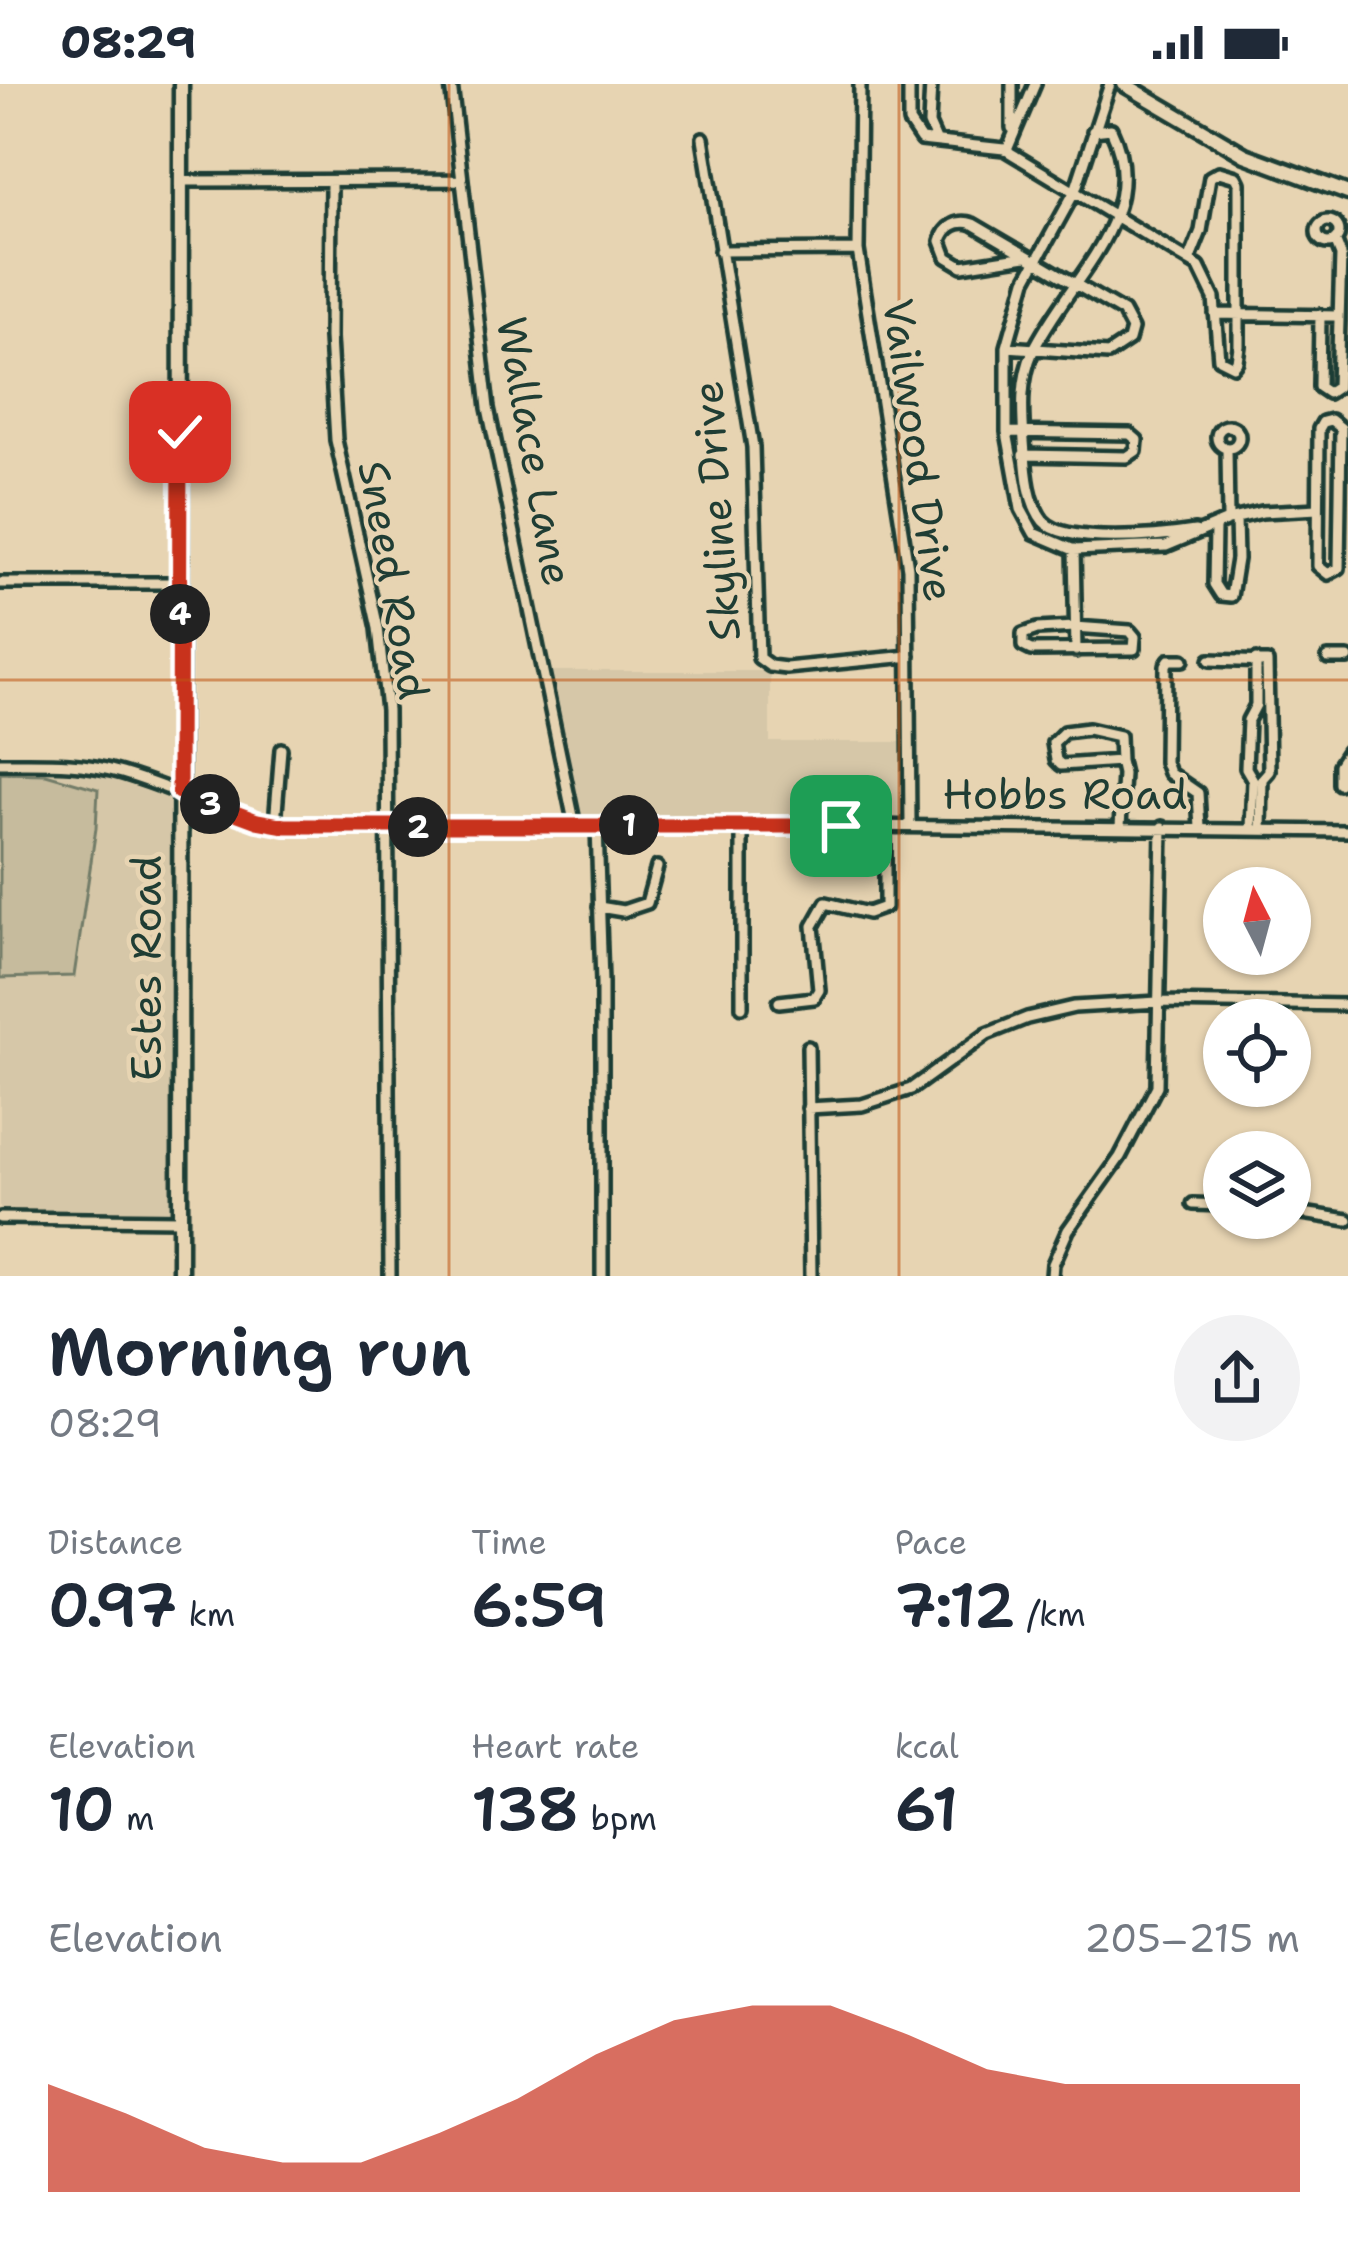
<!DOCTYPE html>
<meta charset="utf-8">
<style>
:root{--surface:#fff;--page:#f2f2f3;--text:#1f2937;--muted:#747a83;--accent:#c8321e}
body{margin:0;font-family:"Shantell Sans",sans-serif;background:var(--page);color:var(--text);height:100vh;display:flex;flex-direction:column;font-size:45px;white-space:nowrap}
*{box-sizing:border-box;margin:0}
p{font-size:39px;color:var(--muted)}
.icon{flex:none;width:66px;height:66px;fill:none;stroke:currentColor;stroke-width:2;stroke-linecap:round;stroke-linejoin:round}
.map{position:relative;height:1192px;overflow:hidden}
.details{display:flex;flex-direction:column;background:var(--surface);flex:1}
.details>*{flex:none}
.needle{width:78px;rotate:354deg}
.buttons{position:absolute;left:1203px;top:783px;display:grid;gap:24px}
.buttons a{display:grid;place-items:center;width:108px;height:108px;border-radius:50%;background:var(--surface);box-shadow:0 3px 9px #0004;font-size:60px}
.pin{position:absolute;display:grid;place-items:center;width:102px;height:102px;color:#fff;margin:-51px;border-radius:24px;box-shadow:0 6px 18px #0006}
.km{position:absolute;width:60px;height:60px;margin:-30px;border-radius:50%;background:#222;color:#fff;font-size:33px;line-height:60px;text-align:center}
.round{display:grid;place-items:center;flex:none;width:126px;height:126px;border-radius:63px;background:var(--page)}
.headline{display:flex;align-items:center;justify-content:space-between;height:204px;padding:0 48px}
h1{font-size:66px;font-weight:600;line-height:90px}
.stats{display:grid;grid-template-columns:repeat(3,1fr);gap:18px;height:204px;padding:12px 48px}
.stats div{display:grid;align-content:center}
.stats b{font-size:60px;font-weight:600}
.stats small{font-size:33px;font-weight:400}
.stats p{font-size:33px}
.chart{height:336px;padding:24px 48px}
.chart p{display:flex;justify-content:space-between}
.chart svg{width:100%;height:216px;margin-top:12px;fill:var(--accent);opacity:.7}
.status{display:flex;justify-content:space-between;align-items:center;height:84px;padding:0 60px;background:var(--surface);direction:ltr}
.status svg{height:33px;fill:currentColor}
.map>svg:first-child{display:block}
.built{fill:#d6c7a8}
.green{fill:#c6bb9d;stroke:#727c68;stroke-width:3}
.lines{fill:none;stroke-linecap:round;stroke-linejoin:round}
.minor-casing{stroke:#1f3d34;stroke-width:18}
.major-casing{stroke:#1f3d34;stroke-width:21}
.minor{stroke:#e7d4b2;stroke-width:9}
.major{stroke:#e7d4b2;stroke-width:12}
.route-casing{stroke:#fff;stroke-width:24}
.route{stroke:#c8321e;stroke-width:15}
.grid{fill:none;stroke:#c05314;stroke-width:3;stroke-opacity:0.55}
.labels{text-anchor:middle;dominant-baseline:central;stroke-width:9;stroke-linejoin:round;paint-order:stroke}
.street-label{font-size:42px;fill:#1f3d34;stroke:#e7d4b2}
</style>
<div class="status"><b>08:29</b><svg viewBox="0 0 49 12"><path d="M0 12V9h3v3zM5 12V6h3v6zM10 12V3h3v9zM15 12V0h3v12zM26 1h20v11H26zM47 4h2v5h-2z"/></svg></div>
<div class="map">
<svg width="1348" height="1192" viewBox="0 0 1348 1192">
<rect width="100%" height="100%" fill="#e7d4b2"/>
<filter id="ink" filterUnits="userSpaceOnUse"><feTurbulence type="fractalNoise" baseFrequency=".00833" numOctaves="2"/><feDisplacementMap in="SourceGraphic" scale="24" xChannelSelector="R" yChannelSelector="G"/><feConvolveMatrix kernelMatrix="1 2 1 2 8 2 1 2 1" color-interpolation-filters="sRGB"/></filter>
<g filter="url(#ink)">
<path class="built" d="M549 587H770V658H903V731L894 735 580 736Z
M58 686 106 693 171 715 173 1123 169 1129 121 1132 0 1128V687Z"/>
<path class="green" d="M0 689 46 690 98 705 96 744 74 892 0 894Z"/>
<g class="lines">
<g class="minor-casing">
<path id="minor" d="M451 0 488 324 575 742
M860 0 858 166 908 484 910 742
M909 0V38L921 56 1004 65 1199 183 1214 214 1219 275 1233 282 1237 277 1239 262V99L1236 93 1219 88 1210 93 1201 147 1189 177
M931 0 929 40 936 56
M1110 0 1075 107 1026 196 1007 263V348L1021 425 1034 449 1074 466 1166 462 1228 436 1262 428 1318 425
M1012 44V0
M1093 47 1111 45C1153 132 1068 194 1033 267 1020 296 1022 327 1024 357 1026 383 1027 417 1043 437 1065 462 1163 452 1195 447
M703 54 753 363 759 574 770 582 786 584 909 572
M1007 66 1035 0
M181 97 460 96
M331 99 330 254 336 356 378 544 387 626 390 1192
M1317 148a11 11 0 1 1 22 0a11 11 0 1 1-22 0Z
M720 167 858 166
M1215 230 1339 232
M1320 231 1319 303 1328 309 1337 303 1341 171 1335 156
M1007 263 1108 270 1129 256 1132 245 1123 228 973 140C958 135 945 142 941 157L947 173 962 182 1026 172
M1331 336 1341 344 1339 484 1328 490 1318 482 1319 345 1323 338Z
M1217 353a11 11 0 1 1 22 0a11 11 0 1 1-22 0Z
M1007 348 1130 350 1137 356 1136 367 1127 373 1023 371
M1227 364 1228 436
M1215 444 1214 500 1221 511 1231 512 1237 475 1236 434
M1074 465 1076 567
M0 499H180
M1075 543 1130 547 1135 553 1134 565 1031 566 1023 562V550L1037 545Z
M1328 574H1348
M1183 576H1169L1166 581 1165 678 1169 689 1198 709 1200 744
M1210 576 1267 578 1269 687 1262 695 1261 745
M1120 677 1119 652 1088 645 1064 648 1053 659 1056 676 1061 681 1120 677 1123 690 1120 743
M0 679C42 679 82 677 122 689 177 705 228 733 285 742L742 741 1348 747
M1253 696 1246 684 1248 636 1256 621V576
M1339 700V681L1348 667
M275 740 281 665
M597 742 602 899V1192
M1251 745 1253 696
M599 823 623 827 647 819 657 783
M779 918 814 914 819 906 813 842 826 819 868 829 885 823V742
M742 923V741
M808 963 811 1192
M808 1024 862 1021 911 1005 987 950 1027 934 1074 923 1158 918 1348 921
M1193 1120 1224 1121
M1290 1127 1348 1136
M0 1134 180 1136
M1052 1192 1053 1180 1068 1146 1120 1073 1157 1002 1162 743"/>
</g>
<g class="major-casing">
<path id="major" d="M1124 0 1245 71 1348 109
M180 1192 181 0"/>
</g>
<use href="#minor" class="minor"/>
<use href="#major" class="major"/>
</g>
</g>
<g class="lines" filter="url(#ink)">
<g class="route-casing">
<path id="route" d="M180 348 179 708 257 737 285 742H841"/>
</g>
<use href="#route" class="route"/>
</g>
<path class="grid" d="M449 0V1192M899 0V1192M0 596H1348"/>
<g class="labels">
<g class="street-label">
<text transform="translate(919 366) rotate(82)">Vailwood Drive</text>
<text transform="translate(535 367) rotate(80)">Wallace Lane</text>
<text transform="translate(716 427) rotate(-94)">Skyline Drive</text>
<text transform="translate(394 496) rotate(80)">Sneed Road</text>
<text x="1065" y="710">Hobbs Road</text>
<text transform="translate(146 884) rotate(-90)">Estes Road</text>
</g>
</g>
</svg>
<div class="buttons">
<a><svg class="needle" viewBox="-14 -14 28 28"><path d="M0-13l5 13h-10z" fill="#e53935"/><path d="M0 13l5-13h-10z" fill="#747a83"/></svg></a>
<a><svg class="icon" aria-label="locate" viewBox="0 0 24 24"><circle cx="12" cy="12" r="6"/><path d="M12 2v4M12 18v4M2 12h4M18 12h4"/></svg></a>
<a><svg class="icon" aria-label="layers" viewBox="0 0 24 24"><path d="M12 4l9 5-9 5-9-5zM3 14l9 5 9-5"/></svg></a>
</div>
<div class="pin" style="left:841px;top:742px;background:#1e9e55"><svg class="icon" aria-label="arrive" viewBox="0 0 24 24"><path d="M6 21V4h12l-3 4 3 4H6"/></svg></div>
<div class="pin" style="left:180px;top:348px;background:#d93025"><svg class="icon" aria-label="check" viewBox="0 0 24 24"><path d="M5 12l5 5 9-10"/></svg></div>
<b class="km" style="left:629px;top:741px">1</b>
<b class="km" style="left:418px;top:743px">2</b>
<b class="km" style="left:210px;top:720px">3</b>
<b class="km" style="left:180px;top:530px">4</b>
</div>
<section class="details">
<div class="headline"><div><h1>Morning run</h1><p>08:29</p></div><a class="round"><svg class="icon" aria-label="share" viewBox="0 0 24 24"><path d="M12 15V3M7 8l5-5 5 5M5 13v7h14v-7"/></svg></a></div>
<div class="stats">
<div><p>Distance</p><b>0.97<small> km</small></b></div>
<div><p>Time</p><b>6:59</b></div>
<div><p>Pace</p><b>7:12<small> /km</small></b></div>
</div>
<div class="stats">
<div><p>Elevation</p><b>10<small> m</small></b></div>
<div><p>Heart rate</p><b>138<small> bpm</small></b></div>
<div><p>kcal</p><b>61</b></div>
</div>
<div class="chart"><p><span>Elevation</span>205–215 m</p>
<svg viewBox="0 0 160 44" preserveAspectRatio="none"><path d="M0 44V22L10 28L20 35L30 38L40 38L50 32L60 25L70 16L80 9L90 6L100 6L110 12L120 19L130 22L140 22L150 22L160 22V44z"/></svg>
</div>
</section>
